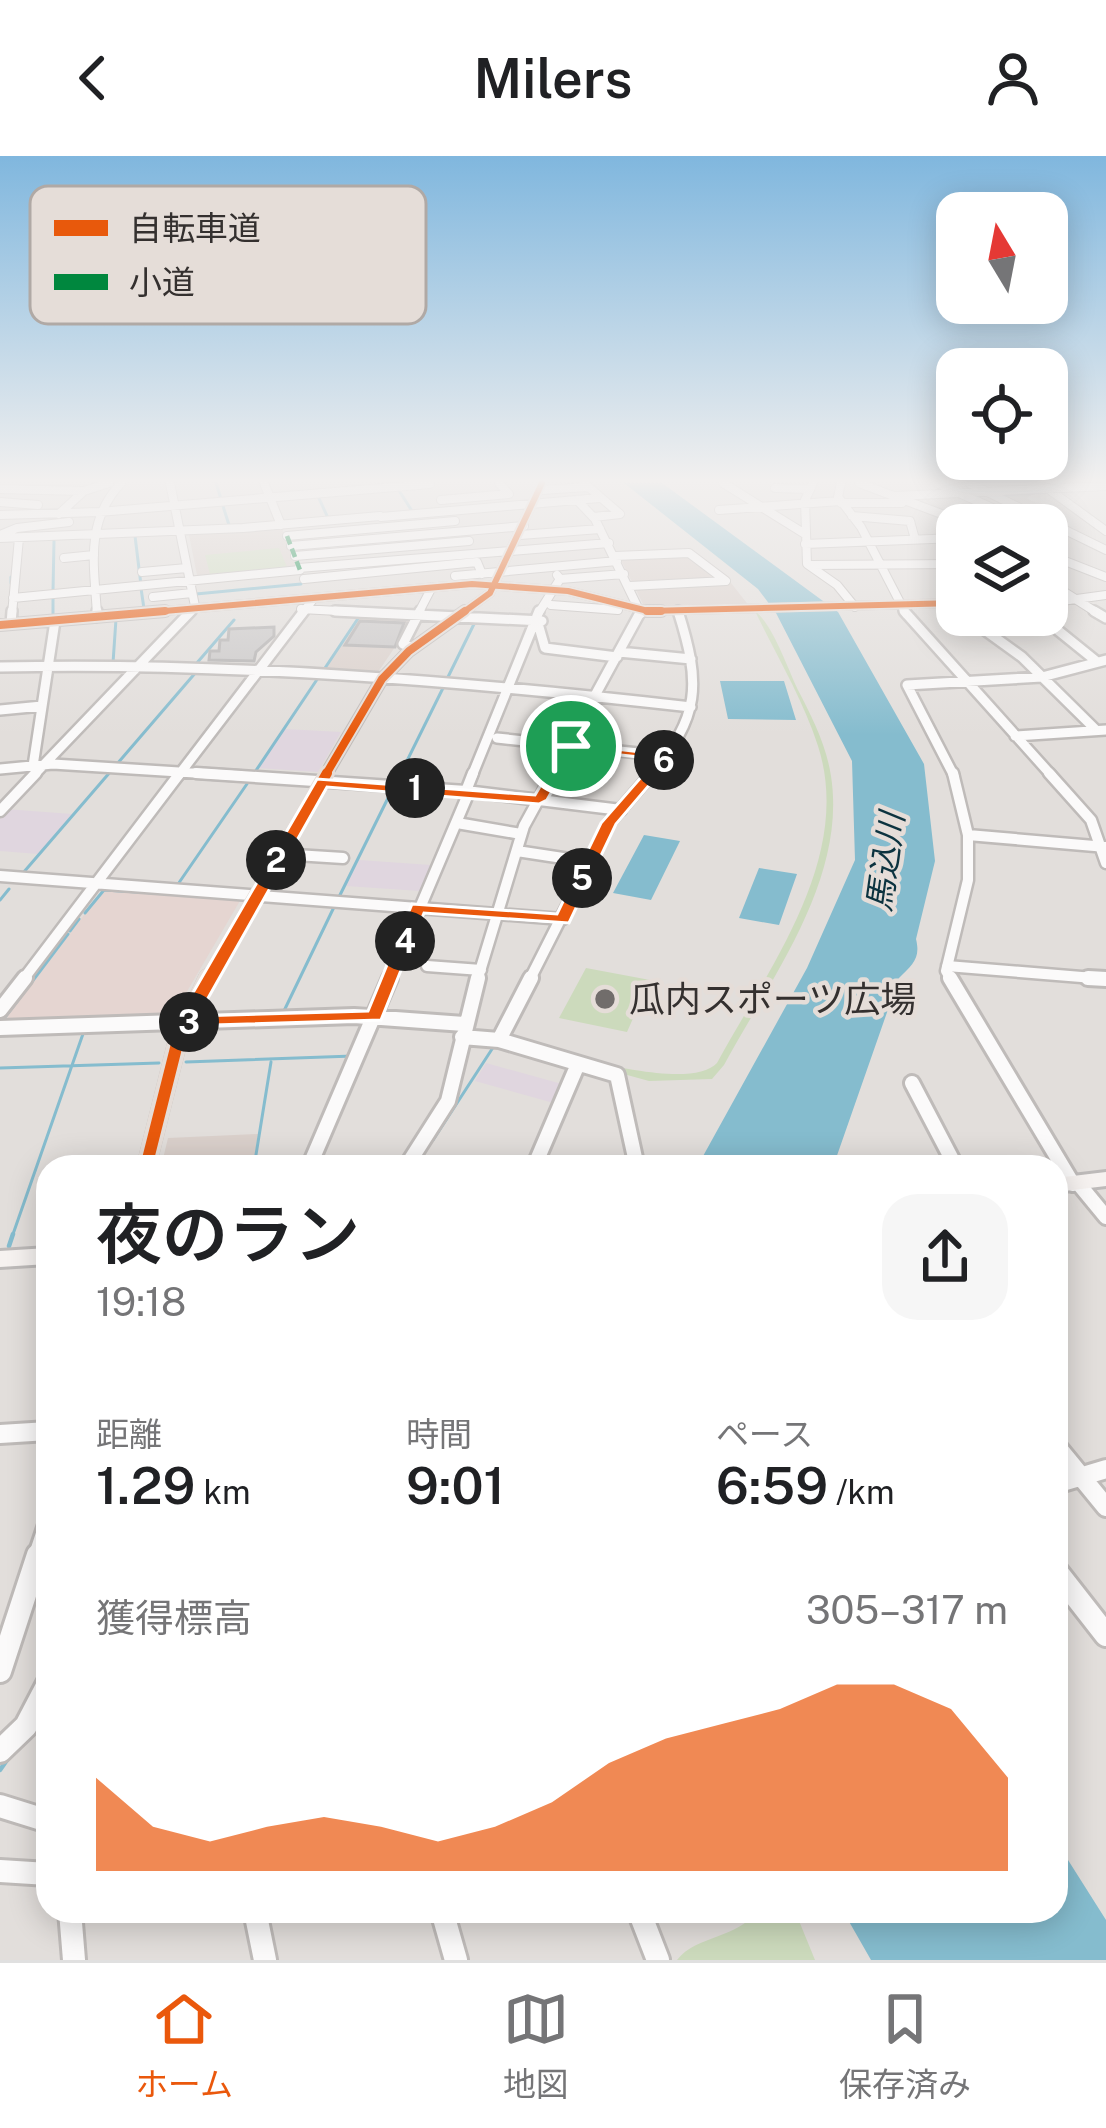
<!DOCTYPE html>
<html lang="ja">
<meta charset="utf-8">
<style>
:root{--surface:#fff;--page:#f6f6f6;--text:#202124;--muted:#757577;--line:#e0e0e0;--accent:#ea580c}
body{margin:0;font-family:"Public Sans","Noto Sans JP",sans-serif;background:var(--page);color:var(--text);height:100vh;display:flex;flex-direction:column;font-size:45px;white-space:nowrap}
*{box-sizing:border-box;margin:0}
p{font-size:39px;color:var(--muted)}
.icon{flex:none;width:66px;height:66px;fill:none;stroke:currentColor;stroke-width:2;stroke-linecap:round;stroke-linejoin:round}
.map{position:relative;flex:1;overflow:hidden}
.panel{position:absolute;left:36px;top:999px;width:1032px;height:768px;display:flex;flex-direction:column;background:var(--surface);border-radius:36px;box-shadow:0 6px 30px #0003}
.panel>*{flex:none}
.needle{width:78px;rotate:350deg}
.buttons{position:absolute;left:936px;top:36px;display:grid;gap:24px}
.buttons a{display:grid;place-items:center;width:132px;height:132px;border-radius:24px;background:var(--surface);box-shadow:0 6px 30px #0003;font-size:60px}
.pin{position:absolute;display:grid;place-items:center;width:102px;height:102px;color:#fff;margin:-51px;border:6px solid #fff;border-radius:50%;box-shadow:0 3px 12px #0007}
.km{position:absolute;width:60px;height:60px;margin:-30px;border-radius:50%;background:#222;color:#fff;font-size:33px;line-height:60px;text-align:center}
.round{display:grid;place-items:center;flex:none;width:126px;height:126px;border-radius:36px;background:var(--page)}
.overview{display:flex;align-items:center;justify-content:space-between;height:204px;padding:0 60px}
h1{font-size:66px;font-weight:600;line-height:90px}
.figures{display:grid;grid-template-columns:repeat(3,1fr);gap:18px;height:204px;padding:12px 60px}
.figures div{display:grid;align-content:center}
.figures b{font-size:51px;font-weight:600}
.figures small{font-size:33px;font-weight:400}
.figures p{font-size:33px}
.chart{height:336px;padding:24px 60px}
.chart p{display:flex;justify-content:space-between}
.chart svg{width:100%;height:216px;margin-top:12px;fill:var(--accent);opacity:.7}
header{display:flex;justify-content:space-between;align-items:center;height:156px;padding:0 60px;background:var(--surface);font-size:54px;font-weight:600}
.tabs{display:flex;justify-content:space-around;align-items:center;height:168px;border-top:3px solid var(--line);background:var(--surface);font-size:33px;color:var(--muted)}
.tabs a{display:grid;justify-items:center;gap:6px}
.tabs .current{color:var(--accent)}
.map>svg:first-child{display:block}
.built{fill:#dad0cb}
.industrial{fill:#e0d6df}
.medical{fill:#e5d5d1}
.green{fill:#ccdabc}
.water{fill:#85bcce}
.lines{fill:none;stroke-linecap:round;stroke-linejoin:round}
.stream-far1{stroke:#85bcce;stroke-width:3}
.stream{stroke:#85bcce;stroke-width:4.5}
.building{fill:#c9c7c7;stroke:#b1afaf;stroke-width:3}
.minor-far5-casing{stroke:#bfbbb9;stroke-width:10}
.minor-far4-casing{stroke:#bfbbb9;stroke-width:14}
.minor-far3-casing{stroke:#bfbbb9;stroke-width:15}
.minor-far2-casing{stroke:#bfbbb9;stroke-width:20}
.minor-far1-casing{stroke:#bfbbb9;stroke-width:24}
.minor-casing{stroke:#bfbbb9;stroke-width:28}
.major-casing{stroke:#bdbab9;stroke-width:6}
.minor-far5{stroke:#fbfafa;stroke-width:8}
.minor-far4{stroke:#fbfafa;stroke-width:9}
.minor-far3{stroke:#fbfafa;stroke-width:10}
.minor-far2{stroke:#fbfafa;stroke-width:14}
.minor-far1{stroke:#fbfafa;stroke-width:18}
.minor{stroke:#fbfafa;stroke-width:22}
.major{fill:#f6f2f0;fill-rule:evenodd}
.quiet{stroke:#00873e;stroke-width:4.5;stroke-dasharray:9 4.5;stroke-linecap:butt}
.cycleway-far3-casing{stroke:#e5ddd8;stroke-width:10}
.cycleway-far2-casing{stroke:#e5ddd8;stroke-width:12}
.cycleway-far1-casing{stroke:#e5ddd8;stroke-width:16}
.cycleway-casing{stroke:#e5ddd8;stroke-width:20}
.cycleway-far3{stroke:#e8590c;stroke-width:6}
.cycleway-far2{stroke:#e8590c;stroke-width:8}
.cycleway-far1{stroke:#e8590c;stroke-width:10}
.cycleway{stroke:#e8590c;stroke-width:12}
.route{fill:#ea580c;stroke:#fff;stroke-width:3;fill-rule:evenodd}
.poi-dot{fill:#716d6b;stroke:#e5ddd8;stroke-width:4.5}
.labels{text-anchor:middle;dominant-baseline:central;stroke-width:9;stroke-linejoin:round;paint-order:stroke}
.far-water-label{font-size:33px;font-style:italic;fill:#0c333f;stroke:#e5ddd8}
.poi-label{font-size:36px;fill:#34302f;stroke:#e5ddd8;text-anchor:start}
.key{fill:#e5ddd8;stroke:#b0a9a5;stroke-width:3}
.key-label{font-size:33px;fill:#34302f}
</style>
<header><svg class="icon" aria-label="back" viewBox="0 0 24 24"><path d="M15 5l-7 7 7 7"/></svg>Milers<svg class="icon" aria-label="person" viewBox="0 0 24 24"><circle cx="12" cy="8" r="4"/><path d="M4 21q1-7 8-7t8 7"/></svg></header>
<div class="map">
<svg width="1106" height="1804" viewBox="0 0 1106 1804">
<rect width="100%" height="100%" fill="#e2dedb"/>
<path class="built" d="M281 370 298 414 198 424 188 374Z
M688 398 722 424 633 428 620 402Z
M731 427 750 451 645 452 635 432Z
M363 456 416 460 374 522 321 519Z
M258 978 253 1011H161L168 982Z"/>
<path class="industrial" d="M285 573 341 576 318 616 258 612Z
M5 653 72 658 38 698 0 695V659Z
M359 704 431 709 420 735 346 730Z
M486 907 562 928 557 948 475 925Z"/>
<path class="medical" d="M103 734 241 743 175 856 167 860 4 865Z"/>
<path class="green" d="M279 392 287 411 210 418 205 399Z
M755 455C773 469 787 511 798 534 812 561 826 588 831 620 847 723 771 822 724 909L712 923 649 925 511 887 516 885C555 895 688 938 717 907 768 813 854 702 818 590 803 543 776 499 755 455Z
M586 812 650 824 627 876 559 862Z
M755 1755H795L815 1804H677C696 1779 741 1782 755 1755Z"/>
<path class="water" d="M624 327H662L838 456 924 608 935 705 916 783C921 803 912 809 899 822L833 1011H697L807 812 855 704 852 605 776 457 758 433Z
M720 525H784L796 564 728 563Z
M644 679 680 685 651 744 613 737Z
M759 712 797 718 779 769 739 762Z
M1056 1685 1106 1764V1804H871L843 1755H1056Z"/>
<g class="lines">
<path class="stream-far1" d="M216 327 221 343
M398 333 412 355
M317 338 328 362
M223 350 229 369
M135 380 141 429
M11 421V427
M141 432 144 453
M53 435 54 385
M196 438 301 428
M53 441V461
M113 507 116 463
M196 508 234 464
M323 515 361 458
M446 525 476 464
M117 608 197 515
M253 619 318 522
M395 629 444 530
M23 717 111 615
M176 731 249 625
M338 743 392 634
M0 744 9 733
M85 757 104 734 171 738
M70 775 79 763
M31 827 68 778
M282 859 335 749
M2 865 24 836
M186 906 353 900
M0 912 159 907
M433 984 494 890
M254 1011 271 906
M12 1081 84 875"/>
<path class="stream" d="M9 1090 13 1078
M0 1614 7 1604"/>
</g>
<path class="building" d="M360 465 404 467 395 491 345 489Z
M274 471V480L256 496 254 505 209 504 210 495H219L220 484H228L229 473Z"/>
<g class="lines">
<g class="minor-far5-casing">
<path id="minor-far5" d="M170 327 195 450 188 458
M264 327 281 369
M584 327 620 358 594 361
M723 327 805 378
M813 327 805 344 807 408 837 429 855 451
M841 327 838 341 861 371 906 458
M859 327 971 369
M937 327 1030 369
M969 327 1106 394
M775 332 810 333
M1047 332 1106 375
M0 333 84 335
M541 334 587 331
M896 340 1106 330
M441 344 509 338 499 327
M577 344 595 363 641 458
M0 346 38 349
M841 347H902
M719 354 840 345
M59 358 84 335 109 327
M0 359 99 356 430 328
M852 360 910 365 915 383
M381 361 599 342
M0 379 17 372 69 366
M520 379 600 373
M287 380 455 365
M0 382 243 372 380 360
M805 388 957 382
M291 390 524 370
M1047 398 1106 421
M295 400 469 385
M615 400 689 397 726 425 630 430
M64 402 94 399
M811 409 957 408
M943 409 957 430
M299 412 609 387
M142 416 187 412
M557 419 560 423 624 418
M455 420 617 405
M304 423 477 406 482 418
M1047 425 1099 458
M153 441 192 437
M13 442 300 414
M1047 447 1106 439
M551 449 618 454
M301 453 395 458
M12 458 19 382
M97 458C94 408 85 366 121 327
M130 458 472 428 568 435 648 455 957 447
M302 458 314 442
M418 458 432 431
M461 458 490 437 542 327
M538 458 560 423"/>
</g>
<g class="minor-far4-casing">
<path id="minor-far4" d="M97 455V461
M335 455 542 465
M647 455H661
M904 455 1052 620
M1094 455 1106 462
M964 459 1022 501 1096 574
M1039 459 1096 505
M11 468 12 455
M0 469 165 455
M539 471 545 492 617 501
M413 492 403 488 420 455
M619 496 691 503
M0 511C231 506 462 525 691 551
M0 554 42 550
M1015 580 1106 574
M497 582 667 600
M33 610 55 465
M0 613 53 608 242 620
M33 620 191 455
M178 620 304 455
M325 620 382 523 409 495 465 455
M472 620 539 455
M551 620 641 455
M649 620C701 561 701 528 678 455
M954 620 907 529 1042 521 1106 504"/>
</g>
<g class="minor-far3-casing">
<path id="minor-far3" d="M196 617 466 635 621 654
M953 617 968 679 1106 691
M1049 617 1091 664 1106 707
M466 635 473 617
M0 655 36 617
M457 667 521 678
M517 695 589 706
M280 698 343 702
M0 720 563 763
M427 810 481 814
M947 810 1106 823
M22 825 180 617
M207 825 327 617
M389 825 469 636
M477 825 524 670 553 617
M529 825 609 667 652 617
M952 825 946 815 968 724V679"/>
</g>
<g class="minor-far2-casing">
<path id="minor-far2" d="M950 822 1073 1028
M1088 822 1106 823
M0 854 25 822
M0 872 354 860 464 868
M462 881 499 884 617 919 637 1011
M499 884 531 822
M912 927 956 1011
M146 1011 177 888 208 822
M309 1011 390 822
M406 1011 448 945 478 822
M534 1011 578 908
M1078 1027 1106 1061"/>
</g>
<g class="minor-far1-casing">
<path id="minor-far1" d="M0 1278 48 1275
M1056 1290 1106 1351
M1056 1328 1106 1313
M37 1402 48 1369"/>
</g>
<g class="minor-casing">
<path id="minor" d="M1056 1415 1106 1479
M0 1515 38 1399
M0 1595 26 1570 48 1528
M0 1650 48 1665
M0 1715 48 1718
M70 1755 74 1804
M255 1755 265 1804
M442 1755 456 1804
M639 1755 658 1804"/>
</g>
<g class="major-casing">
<path id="major" d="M1106 1016V1030L1056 1036V1022Z
M48 1092V1108L0 1111V1095Z"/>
</g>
<use href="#minor-far5" class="minor-far5"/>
<use href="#minor-far4" class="minor-far4"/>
<use href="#minor-far3" class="minor-far3"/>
<use href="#minor-far2" class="minor-far2"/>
<use href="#minor-far1" class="minor-far1"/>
<use href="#minor" class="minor"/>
<use href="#major" class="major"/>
<path class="quiet" d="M287 380 300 414"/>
<g class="cycleway-far3-casing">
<path id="cycleway-far3" d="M130 458 472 428 568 435 648 455 957 447
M461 458 490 437 542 327"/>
</g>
<g class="cycleway-far2-casing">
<path id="cycleway-far2" d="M647 455H661
M0 469 165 455
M325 620 382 523 409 495 465 455"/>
</g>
<g class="cycleway-far1-casing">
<path id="cycleway-far1" d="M207 825 327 617"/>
</g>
<g class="cycleway-casing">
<path id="cycleway" d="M146 1011 177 888 208 822"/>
</g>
<use href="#cycleway-far3" class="cycleway-far3"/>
<use href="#cycleway-far2" class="cycleway-far2"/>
<use href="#cycleway-far1" class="cycleway-far1"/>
<use href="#cycleway" class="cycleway"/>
</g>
<linearGradient id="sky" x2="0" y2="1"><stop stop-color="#80b7de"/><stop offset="0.56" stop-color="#f2f0ef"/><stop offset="1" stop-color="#f2f0ef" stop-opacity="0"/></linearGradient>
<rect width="1106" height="579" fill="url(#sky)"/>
<path class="route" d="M566 587 674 600 616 668 569 767 424 757 381 864 178 870 176 866 317 623 535 639ZM575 594 657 603 601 667 557 758 412 748 368 855 198 860 327 631 539 648 547 644Z"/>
<circle class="poi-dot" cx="605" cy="843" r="12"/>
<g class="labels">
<g class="far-water-label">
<text transform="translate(885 706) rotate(-82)">馬込川</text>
</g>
<g class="poi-label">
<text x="629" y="843">瓜内スポーツ広場</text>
</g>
</g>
<rect x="30" y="30" width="396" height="138" rx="18" class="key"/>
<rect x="54" y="64" width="54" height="16" fill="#e8590c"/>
<rect x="54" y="118" width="54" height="16" fill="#00873e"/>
<g class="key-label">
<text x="129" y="84">自転車道</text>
<text x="129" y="138">小道</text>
</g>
</svg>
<div class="buttons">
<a><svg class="needle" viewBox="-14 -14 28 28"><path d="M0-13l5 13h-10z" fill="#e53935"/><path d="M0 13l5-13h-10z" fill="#757577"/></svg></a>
<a><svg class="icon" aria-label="locate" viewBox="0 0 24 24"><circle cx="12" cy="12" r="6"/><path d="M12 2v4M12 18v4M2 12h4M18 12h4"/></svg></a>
<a><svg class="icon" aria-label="layers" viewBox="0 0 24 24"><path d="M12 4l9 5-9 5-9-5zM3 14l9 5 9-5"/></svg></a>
</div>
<div class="pin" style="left:571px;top:590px;background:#1e9e55"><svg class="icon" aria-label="arrive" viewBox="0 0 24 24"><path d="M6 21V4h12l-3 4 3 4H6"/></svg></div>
<b class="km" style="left:415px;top:632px">1</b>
<b class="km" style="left:276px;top:704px">2</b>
<b class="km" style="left:189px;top:866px">3</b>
<b class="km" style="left:405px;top:785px">4</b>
<b class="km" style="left:582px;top:722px">5</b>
<b class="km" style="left:664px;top:604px">6</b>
<section class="panel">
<div class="overview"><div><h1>夜のラン</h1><p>19:18</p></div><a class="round"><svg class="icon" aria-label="share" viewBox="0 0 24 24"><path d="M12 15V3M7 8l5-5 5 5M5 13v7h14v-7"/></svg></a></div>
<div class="figures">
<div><p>距離</p><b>1.29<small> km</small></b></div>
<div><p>時間</p><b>9:01</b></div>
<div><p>ペース</p><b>6:59<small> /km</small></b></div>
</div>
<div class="chart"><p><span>獲得標高</span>305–317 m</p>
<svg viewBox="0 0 160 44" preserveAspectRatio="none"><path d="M0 44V25L10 35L20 38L30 35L40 33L50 35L60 38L70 35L80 30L90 22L100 17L110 14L120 11L130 6L140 6L150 11L160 25V44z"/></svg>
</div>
</section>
</div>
<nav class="tabs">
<a class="current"><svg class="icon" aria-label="home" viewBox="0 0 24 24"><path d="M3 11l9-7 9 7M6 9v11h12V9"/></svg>ホーム</a>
<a><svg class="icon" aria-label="map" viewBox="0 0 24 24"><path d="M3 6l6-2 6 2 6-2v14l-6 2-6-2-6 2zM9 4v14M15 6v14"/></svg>地図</a>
<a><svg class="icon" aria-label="saved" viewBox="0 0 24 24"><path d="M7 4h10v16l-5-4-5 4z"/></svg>保存済み</a>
</nav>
